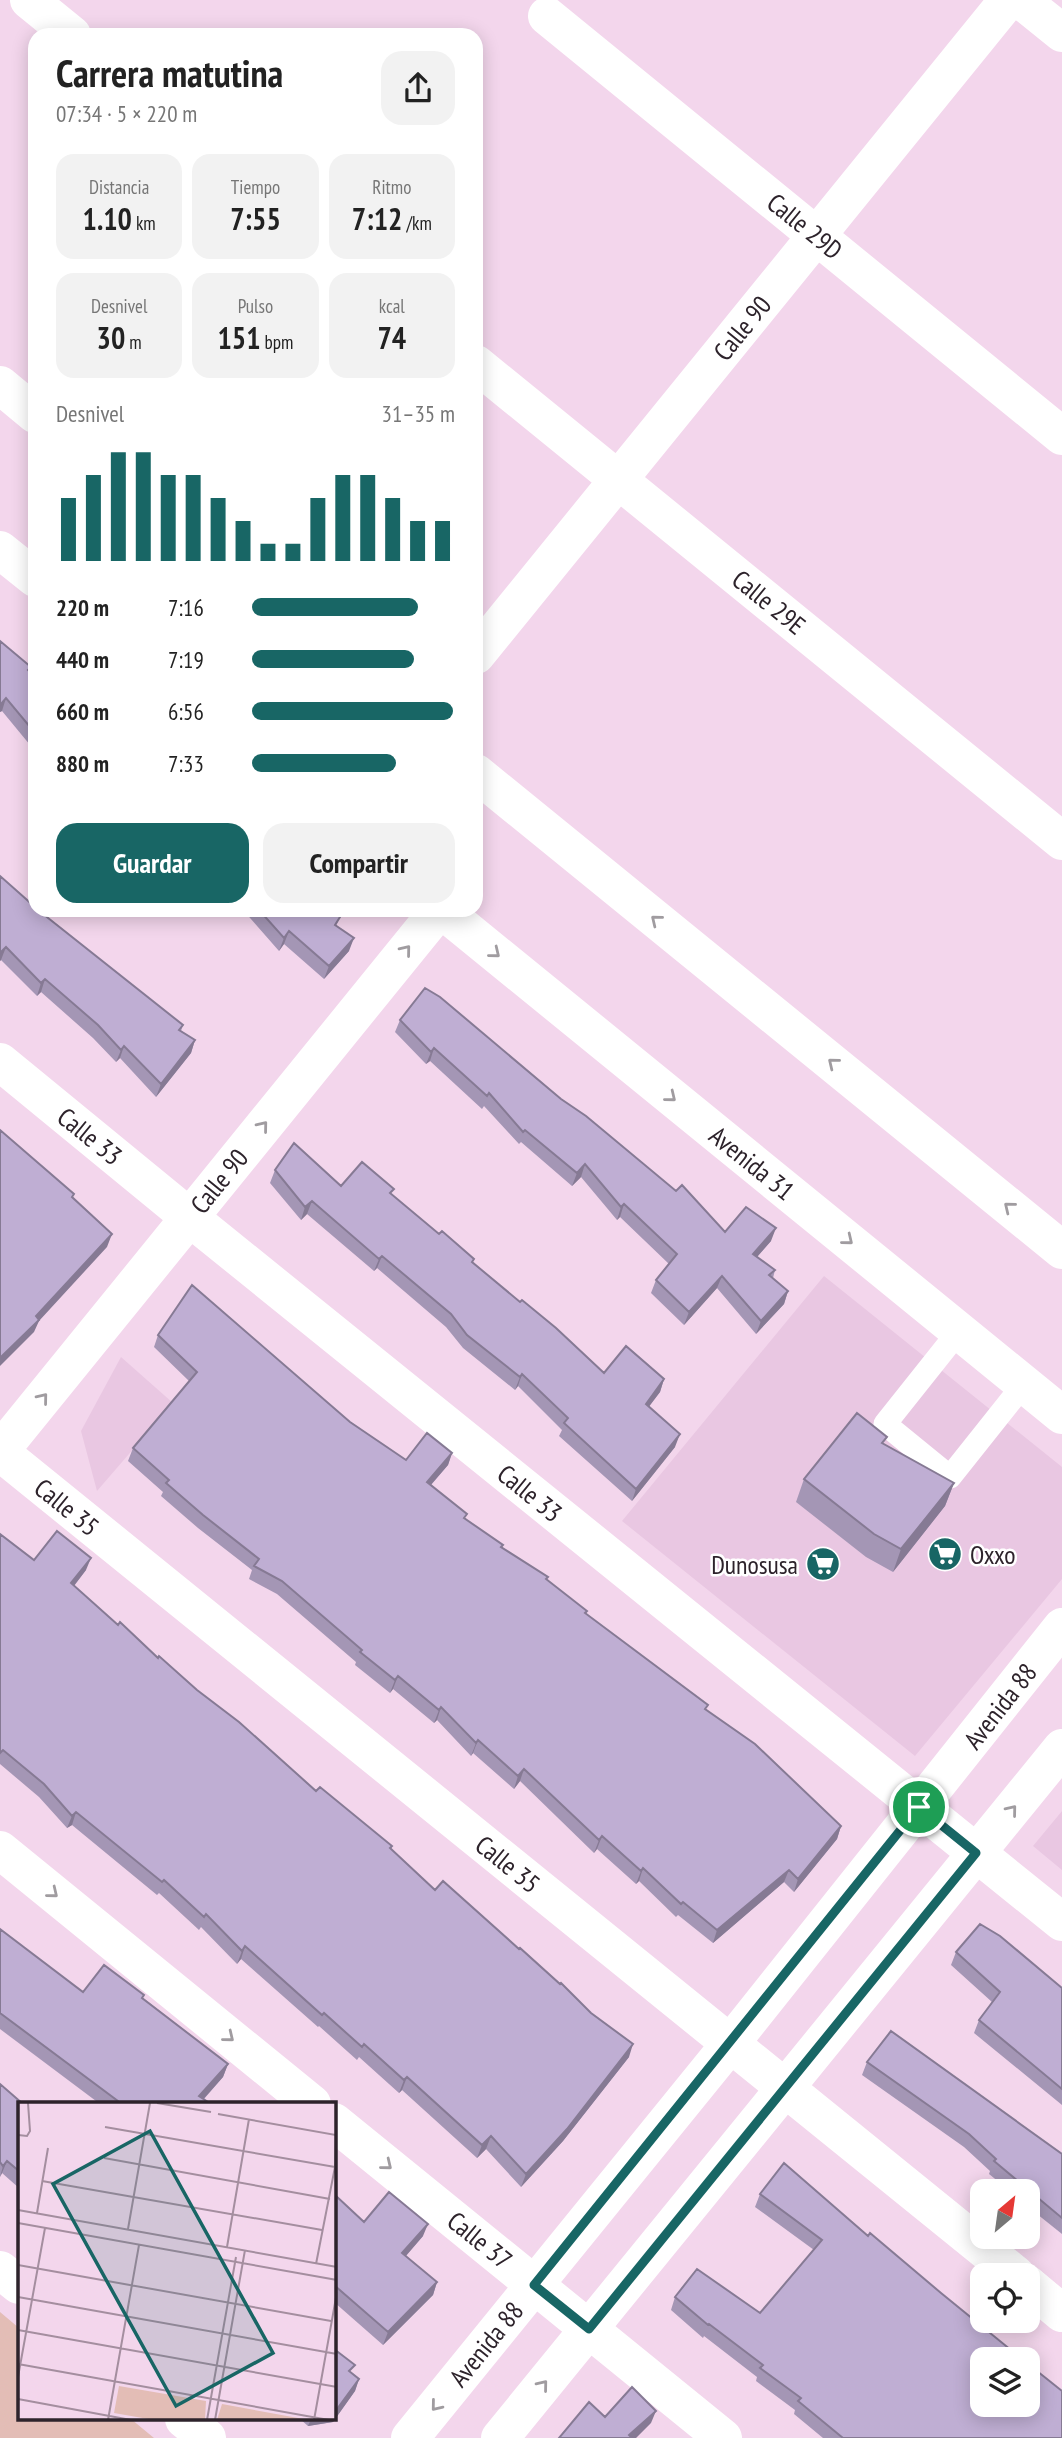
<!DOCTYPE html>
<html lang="es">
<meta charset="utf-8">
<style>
:root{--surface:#fff;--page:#f2f2f2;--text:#222;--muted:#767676;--accent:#186665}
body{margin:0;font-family:"PT Sans Narrow",sans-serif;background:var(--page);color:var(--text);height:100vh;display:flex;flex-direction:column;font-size:26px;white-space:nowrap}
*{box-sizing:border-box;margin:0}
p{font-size:23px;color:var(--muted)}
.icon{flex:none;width:38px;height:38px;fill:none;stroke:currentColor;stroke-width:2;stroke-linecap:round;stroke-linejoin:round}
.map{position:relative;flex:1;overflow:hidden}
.drawer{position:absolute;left:28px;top:28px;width:455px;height:889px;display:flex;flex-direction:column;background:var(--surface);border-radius:21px;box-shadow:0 4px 18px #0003}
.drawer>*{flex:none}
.needle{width:46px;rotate:29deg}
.fabs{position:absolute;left:970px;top:2179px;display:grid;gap:14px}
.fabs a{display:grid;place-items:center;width:70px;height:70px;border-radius:14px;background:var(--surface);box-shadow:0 4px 18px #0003;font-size:35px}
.pin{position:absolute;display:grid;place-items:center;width:60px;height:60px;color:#fff;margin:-30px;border:4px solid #fff;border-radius:50%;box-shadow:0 2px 7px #0007}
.round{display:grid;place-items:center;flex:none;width:74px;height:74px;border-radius:21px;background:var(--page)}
.summary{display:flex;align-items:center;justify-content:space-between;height:119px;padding:0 28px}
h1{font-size:38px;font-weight:800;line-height:52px}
.metrics{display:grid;grid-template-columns:repeat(3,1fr);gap:10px;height:119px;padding:7px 28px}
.metrics div{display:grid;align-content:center;border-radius:18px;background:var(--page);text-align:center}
.metrics b{font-size:30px;font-weight:800}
.metrics small{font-size:19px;font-weight:400}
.metrics p{font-size:19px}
.chart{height:196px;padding:14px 28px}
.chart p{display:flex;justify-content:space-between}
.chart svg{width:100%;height:126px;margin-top:7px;stroke:var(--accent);stroke-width:6}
.cta{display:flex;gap:14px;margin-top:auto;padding:14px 28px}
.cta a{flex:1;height:80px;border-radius:21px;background:var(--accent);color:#fff;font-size:28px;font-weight:800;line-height:80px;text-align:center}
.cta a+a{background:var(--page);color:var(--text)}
ul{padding:0 28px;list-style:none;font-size:23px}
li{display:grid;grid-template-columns:112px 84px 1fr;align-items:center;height:52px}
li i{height:18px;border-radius:9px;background:var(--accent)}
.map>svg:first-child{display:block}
.built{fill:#e9c7e2}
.green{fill:#e3bdb6}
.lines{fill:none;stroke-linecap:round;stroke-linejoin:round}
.service{stroke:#fff;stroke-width:23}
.minor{stroke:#fff;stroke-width:38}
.secondary{stroke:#fff;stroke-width:38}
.wall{fill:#a496b5}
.shaded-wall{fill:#867a94}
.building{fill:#bfaed3;stroke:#867a94;stroke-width:2}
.oneway{stroke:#a09ca0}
.route-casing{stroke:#fff;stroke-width:14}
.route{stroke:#186665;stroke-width:9}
.labels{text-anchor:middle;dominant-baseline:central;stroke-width:5;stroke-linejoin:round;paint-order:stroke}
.street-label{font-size:26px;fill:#2d232b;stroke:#fff}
.poi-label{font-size:26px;fill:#2d232b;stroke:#fff;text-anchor:start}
.inset-road{fill:none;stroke:#a48e9f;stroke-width:2}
.view{fill:#186665;fill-opacity:0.15;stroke:#186665;stroke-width:3.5}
.inset-edge{fill:none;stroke:#2d232b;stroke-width:3.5}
</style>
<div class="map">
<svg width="1062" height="2438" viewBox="0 0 1062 2438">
<rect width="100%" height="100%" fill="#f3d6ec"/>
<path class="built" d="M824 1276 1062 1467V1579L915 1756 622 1521Z
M121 1357 173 1403 97 1491 81 1431Z
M1062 1811V1870L1033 1846Z"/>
<path class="green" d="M0 2312 19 2328V2419H131L154 2438H0Z"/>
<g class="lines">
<path class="service" d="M959 1331 885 1424 950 1477 1024 1384"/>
<path class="minor" d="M29 0 72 35
M1021 0 1062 33
M547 16 1062 436
M476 364 1062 841
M476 655 1008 0
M0 1062 189 1217 1062 1922
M0 1451 439 910
M0 1452 1016 2275
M0 1850 312 2104
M334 2122 723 2438
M0 2270 19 2285
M1027 2284 1062 2313
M184 2419 207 2438"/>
<path class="secondary" d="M0 385 35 414
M0 550 35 578
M476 773 1062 1250
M442 910 1062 1415
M410 2438 730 2044 1062 1627
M500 2438 1062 1748"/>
</g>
<path class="wall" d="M0 641 31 667 29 671 35 677V751L2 711 0 712Z
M0 876 35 907 183 1025 181 1031 195 1040 191 1053 156 1097 120 1058 116 1062 93 1038 41 992 37 996 1 960 0 961Z
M243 910H330L340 917 336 926 349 951 324 979 284 944 279 951Z
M400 1020 561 1099 725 1232 771 1241 757 1257 775 1270 773 1278 788 1291 784 1304 756 1334 717 1288 684 1325 651 1293 656 1280 669 1264 620 1217 617 1220 581 1177 572 1186 521 1142 519 1144 484 1106 482 1109 430 1061 426 1064 395 1032Z
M275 1170 341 1186 392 1195 604 1373 664 1379 660 1392 649 1406 675 1447 632 1501 559 1436 562 1430 518 1386 515 1390 463 1348 446 1327 377 1268 374 1271 307 1214 301 1220 270 1183Z
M158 1335 350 1422 406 1460 452 1453 448 1465 431 1485 465 1519 503 1545 502 1548 547 1580 587 1611 586 1614 707 1710 841 1826 837 1839 794 1892 784 1882 713 1943 678 1915 676 1917 639 1881 636 1884 597 1849 594 1853 520 1781 514 1789 473 1753 471 1756 437 1720 434 1723 393 1689 390 1693 355 1665 356 1662 277 1594 249 1579 252 1570 198 1528 161 1496 163 1492 128 1461 133 1448 189 1381 154 1347Z
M885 1445 954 1483 945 1506 893 1572 866 1557 796 1502 804 1479Z
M0 1534 34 1560 86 1570 74 1586 118 1625 316 1791 392 1846 391 1849 435 1890 629 2057 563 2141 521 2187 486 2149 477 2158 402 2090 399 2093 359 2057 357 2060 319 2026 318 2027 241 1959 237 1964 201 1927 199 1930 159 1893 157 1895 72 1825 67 1828 39 1797 0 1764Z
M0 1929 83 1992 143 1998 228 2064 223 2077 204 2099 211 2104H100L0 2029Z
M956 1952 1062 1988V2105L974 2033 979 2020 992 2002 951 1965Z
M867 2062 1062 2154V2234L1027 2206V2191H1010L989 2174 990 2171 964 2147 862 2075Z
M0 2084 19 2104V2188L2 2173 0 2177Z
M784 2163 1062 2438H823L794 2414 795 2410 756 2381 757 2377 704 2336 703 2338 671 2310 675 2297 760 2313 814 2250 755 2207 760 2194Z
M334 2194 364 2222 423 2236 406 2256 437 2282 433 2295 383 2345 334 2302Z
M352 2373 359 2379 355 2391 333 2422 308 2426 300 2419H334Z"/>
<path class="shaded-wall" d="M6 698 2 711 0 712V705Z
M289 931 284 944 279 951 284 938Z
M354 938 349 951 324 979 329 966Z
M6 947 1 960 0 961V953Z
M45 979 41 992 37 996 41 983Z
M195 1040 191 1053 156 1097 161 1084Z
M124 1046 120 1058 116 1062 121 1050Z
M434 1048 430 1061 426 1064 431 1052Z
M585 1164 581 1177 572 1186 577 1173Z
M312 1201 307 1214 301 1220 305 1207Z
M624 1204 620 1217 617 1220 621 1207Z
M776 1228 771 1241 748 1267 753 1254Z
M112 1234 107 1247 39 1321 34 1332 0 1366V1358L36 1316Z
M382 1256 377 1268 374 1271 379 1259Z
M722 1276 717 1288 684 1325 689 1312Z
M788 1291 784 1304 756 1334 761 1321Z
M522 1374 518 1386 515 1390 520 1377Z
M664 1379 660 1392 642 1416 646 1404Z
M680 1434 675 1447 632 1501 636 1489Z
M452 1453 448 1465 422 1495 427 1482Z
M954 1483 945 1506 893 1572 901 1549Z
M91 1558 86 1570 66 1596 71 1583Z
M398 1676 393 1689 390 1693 395 1680Z
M441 1707 437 1720 434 1723 439 1710Z
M478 1740 473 1753 471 1756 476 1743Z
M524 1769 520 1781 514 1789 518 1776Z
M76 1812 72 1825 67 1828 72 1816Z
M841 1826 837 1839 794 1892 798 1879Z
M602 1836 597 1849 594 1853 599 1840Z
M643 1868 639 1881 636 1884 641 1871Z
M789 1870 784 1882 713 1943 717 1930Z
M245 1946 241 1959 237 1964 242 1951Z
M633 2044 629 2057 563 2141 521 2187 526 2174Z
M228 2064 223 2077 199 2104V2096Z
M407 2077 402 2090 399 2093 404 2080Z
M491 2136 486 2149 477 2158 482 2145Z
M7 2161 2 2173 0 2177 3 2166Z
M428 2224 423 2236 397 2266 402 2253Z
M437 2282 433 2295 383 2345 388 2332Z
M359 2379 355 2391 333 2422 308 2426 311 2419H334V2410Z
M656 2411 651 2423 636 2438H629V2435Z"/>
<path class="building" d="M0 641 31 667 28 670 35 677V733L6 698 0 705Z
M0 876 35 907V910H38L183 1025 179 1030 195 1040 161 1084 124 1046 121 1050 98 1025 45 979 41 983 6 947 0 953Z
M259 910H330L340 917 335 925 354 938 329 966 289 931 284 938Z
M425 988 440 997 561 1099 586 1116 676 1191 682 1185 725 1232 746 1207 776 1228 753 1254 775 1270 769 1275 788 1291 761 1321 722 1276 689 1312 656 1280 677 1254 624 1204 621 1207 585 1164 577 1173 525 1130 523 1132 489 1093 487 1096 434 1048 431 1052 400 1020Z
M0 1130 74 1194 72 1197 112 1234 36 1316 39 1320 0 1358Z
M294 1143 341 1186 362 1162 394 1189 390 1193 439 1234 442 1231 474 1259 472 1262 520 1302 522 1300 556 1328 604 1373 626 1346 664 1379 646 1404 680 1434 636 1489 564 1423 568 1418 522 1374 520 1377 467 1335 451 1314 382 1256 379 1259 312 1201 305 1207 275 1170Z
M192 1285 350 1422 406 1460 427 1433 452 1453 427 1482 467 1514 464 1518 503 1545 501 1547 548 1577 546 1579 587 1611 585 1613 708 1705 705 1709 755 1744 841 1826 798 1879 789 1870 717 1930 683 1902 681 1904 643 1868 641 1871 602 1836 599 1840 524 1769 518 1776 478 1740 476 1743 441 1707 439 1710 398 1676 395 1680 360 1652 362 1650 282 1581 254 1566 259 1559 203 1515 166 1483 169 1480 133 1448 197 1372 158 1335Z
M857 1413 887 1437 882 1443 954 1483 901 1549 874 1534 804 1479Z
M57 1531 91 1558 71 1583 118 1625 120 1622 158 1658 159 1656 197 1690 239 1722 316 1791 320 1787 392 1846 390 1848 435 1890 443 1881 519 1949 520 1948 560 1984 561 1983 591 2013 633 2044 567 2129 526 2174 491 2136 482 2145 407 2077 404 2080 364 2044 362 2047 324 2013 322 2015 245 1946 242 1951 206 1914 204 1917 164 1880 162 1882 76 1812 72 1816 44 1784 3 1750 0 1753V1534L34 1560Z
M980 1924 1000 1936 1062 1988V2089L979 2020 1000 1992 956 1952Z
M0 1929 83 1992 104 1965 144 1995 142 1998 228 2064 199 2096 211 2104H122L0 2013Z
M891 2031 1062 2154V2218L994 2161 996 2159 969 2134 867 2062Z
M0 2084 23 2104H19V2171L7 2161 3 2166 0 2162Z
M784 2163 868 2236 870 2233 941 2293 1022 2359H982V2404H1027V2363L1062 2391V2438H843L798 2401 801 2398 760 2368 763 2365 709 2324 708 2325 675 2297 697 2269 760 2313 822 2240 760 2194Z
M389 2192 428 2224 402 2253 437 2282 388 2332 334 2285V2194L364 2222Z
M334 2349 355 2365 349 2371 359 2379 337 2409 334 2410Z
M632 2387 656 2411 629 2435 632 2438H559L589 2402 605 2417Z"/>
<defs><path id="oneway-chevron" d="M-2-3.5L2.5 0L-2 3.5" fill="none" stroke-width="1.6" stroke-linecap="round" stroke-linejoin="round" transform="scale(1.75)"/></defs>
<g class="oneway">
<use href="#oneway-chevron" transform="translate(656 920) rotate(-141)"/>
<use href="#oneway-chevron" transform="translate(406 950) rotate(-51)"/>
<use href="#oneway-chevron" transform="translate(495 953) rotate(39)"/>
<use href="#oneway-chevron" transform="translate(833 1063) rotate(-141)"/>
<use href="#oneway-chevron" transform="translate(671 1097) rotate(39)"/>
<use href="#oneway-chevron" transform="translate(263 1126) rotate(-51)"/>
<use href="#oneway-chevron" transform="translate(1009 1207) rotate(-141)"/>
<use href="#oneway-chevron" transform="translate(848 1240) rotate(39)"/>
<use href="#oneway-chevron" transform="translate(43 1398) rotate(-51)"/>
<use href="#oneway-chevron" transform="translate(1012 1810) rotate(-51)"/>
<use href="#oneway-chevron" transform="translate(53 1893) rotate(39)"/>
<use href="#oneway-chevron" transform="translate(229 2037) rotate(39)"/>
<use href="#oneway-chevron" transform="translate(387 2165) rotate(39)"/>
<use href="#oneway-chevron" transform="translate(543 2385) rotate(-51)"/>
<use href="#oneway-chevron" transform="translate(436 2406) rotate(129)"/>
</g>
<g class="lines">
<g class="route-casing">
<path id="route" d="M919 1807 976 1853 589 2329 534 2285Z"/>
</g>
<use href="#route" class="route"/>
</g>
<defs>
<g id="supermarket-disc" transform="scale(1.75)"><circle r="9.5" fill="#186665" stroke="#fff"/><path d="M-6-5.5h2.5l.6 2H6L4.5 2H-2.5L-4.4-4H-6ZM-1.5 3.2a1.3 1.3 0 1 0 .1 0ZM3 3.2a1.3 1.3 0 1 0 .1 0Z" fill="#fff"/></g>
</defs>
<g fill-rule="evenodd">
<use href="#supermarket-disc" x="945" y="1554"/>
<use href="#supermarket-disc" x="823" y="1564"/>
</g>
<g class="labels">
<g class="street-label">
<text transform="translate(805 226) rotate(39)">Calle 29D</text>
<text transform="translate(742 328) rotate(-51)">Calle 90</text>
<text transform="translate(769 602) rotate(39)">Calle 29E</text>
<text transform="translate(90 1136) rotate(39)">Calle 33</text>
<text transform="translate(752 1163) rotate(39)">Avenida 31</text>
<text transform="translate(219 1181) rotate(-51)">Calle 90</text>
<text transform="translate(530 1493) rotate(39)">Calle 33</text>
<text transform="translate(67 1507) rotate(39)">Calle 35</text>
<text transform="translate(1000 1706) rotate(-52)">Avenida 88</text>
<text transform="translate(508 1864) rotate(39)">Calle 35</text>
<text transform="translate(480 2240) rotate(39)">Calle 37</text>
<text transform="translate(486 2344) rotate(-51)">Avenida 88</text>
</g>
<g class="poi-label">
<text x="970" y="1554">Oxxo</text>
<text x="798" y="1564" text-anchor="end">Dunosusa</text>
</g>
</g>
<g transform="translate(18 2102)">
<rect width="318" height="318" fill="#f3d6ec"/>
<path d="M101 284 188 299 187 318H136L96 311ZM204 302 291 318H199Z" fill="#e3bdb6"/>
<path class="inset-road" d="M139 1 193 10M200 12 318 33 317 65 298 162M87 25 317 65M0 33 9 34 12 29 10 1M86 56 312 97M24 79 304 128M0 108 319 165M19 111 30 46M0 121 319 178M110 127 132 1M209 145 231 17M0 163 313 219M0 195 319 252M0 228 319 285M0 262 311 318M0 275 27 126M0 297 113 318M90 318 121 143M189 318 218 155M197 318 227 148M296 318 319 190"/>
<path class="view" d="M132 29 255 251 158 304 35 82Z"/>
<rect width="318" height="318" class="inset-edge"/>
</g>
</svg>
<div class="fabs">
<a><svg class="needle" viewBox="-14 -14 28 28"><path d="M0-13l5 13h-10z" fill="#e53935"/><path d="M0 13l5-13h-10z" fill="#767676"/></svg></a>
<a><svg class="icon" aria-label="locate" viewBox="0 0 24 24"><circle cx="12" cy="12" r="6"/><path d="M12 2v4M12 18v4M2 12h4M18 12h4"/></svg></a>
<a><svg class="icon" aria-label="layers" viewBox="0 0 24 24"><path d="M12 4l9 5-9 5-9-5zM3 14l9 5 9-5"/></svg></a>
</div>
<div class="pin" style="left:919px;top:1807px;background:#1e9e55"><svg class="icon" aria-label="arrive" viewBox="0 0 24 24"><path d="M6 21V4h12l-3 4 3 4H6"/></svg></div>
<section class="drawer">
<div class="summary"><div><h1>Carrera matutina</h1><p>07:34 · 5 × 220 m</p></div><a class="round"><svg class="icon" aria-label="share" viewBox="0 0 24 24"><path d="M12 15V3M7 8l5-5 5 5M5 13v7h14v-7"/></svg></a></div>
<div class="metrics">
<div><p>Distancia</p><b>1.10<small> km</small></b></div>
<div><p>Tiempo</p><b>7:55</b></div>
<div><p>Ritmo</p><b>7:12<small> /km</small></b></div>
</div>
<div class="metrics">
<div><p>Desnivel</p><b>30<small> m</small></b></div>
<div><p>Pulso</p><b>151<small> bpm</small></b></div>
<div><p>kcal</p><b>74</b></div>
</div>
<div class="chart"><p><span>Desnivel</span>31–35 m</p>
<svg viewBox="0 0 160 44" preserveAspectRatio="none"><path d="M5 44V22M15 44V14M25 44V6M35 44V6M45 44V14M55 44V14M65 44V22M75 44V30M85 44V38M95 44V38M105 44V22M115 44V14M125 44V14M135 44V22M145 44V30M155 44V30"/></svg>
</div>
<ul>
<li><b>220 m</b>7:16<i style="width:82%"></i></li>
<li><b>440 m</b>7:19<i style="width:80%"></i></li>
<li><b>660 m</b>6:56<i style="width:99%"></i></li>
<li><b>880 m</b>7:33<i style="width:71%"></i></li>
</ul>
<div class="cta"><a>Guardar</a><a>Compartir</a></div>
</section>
</div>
